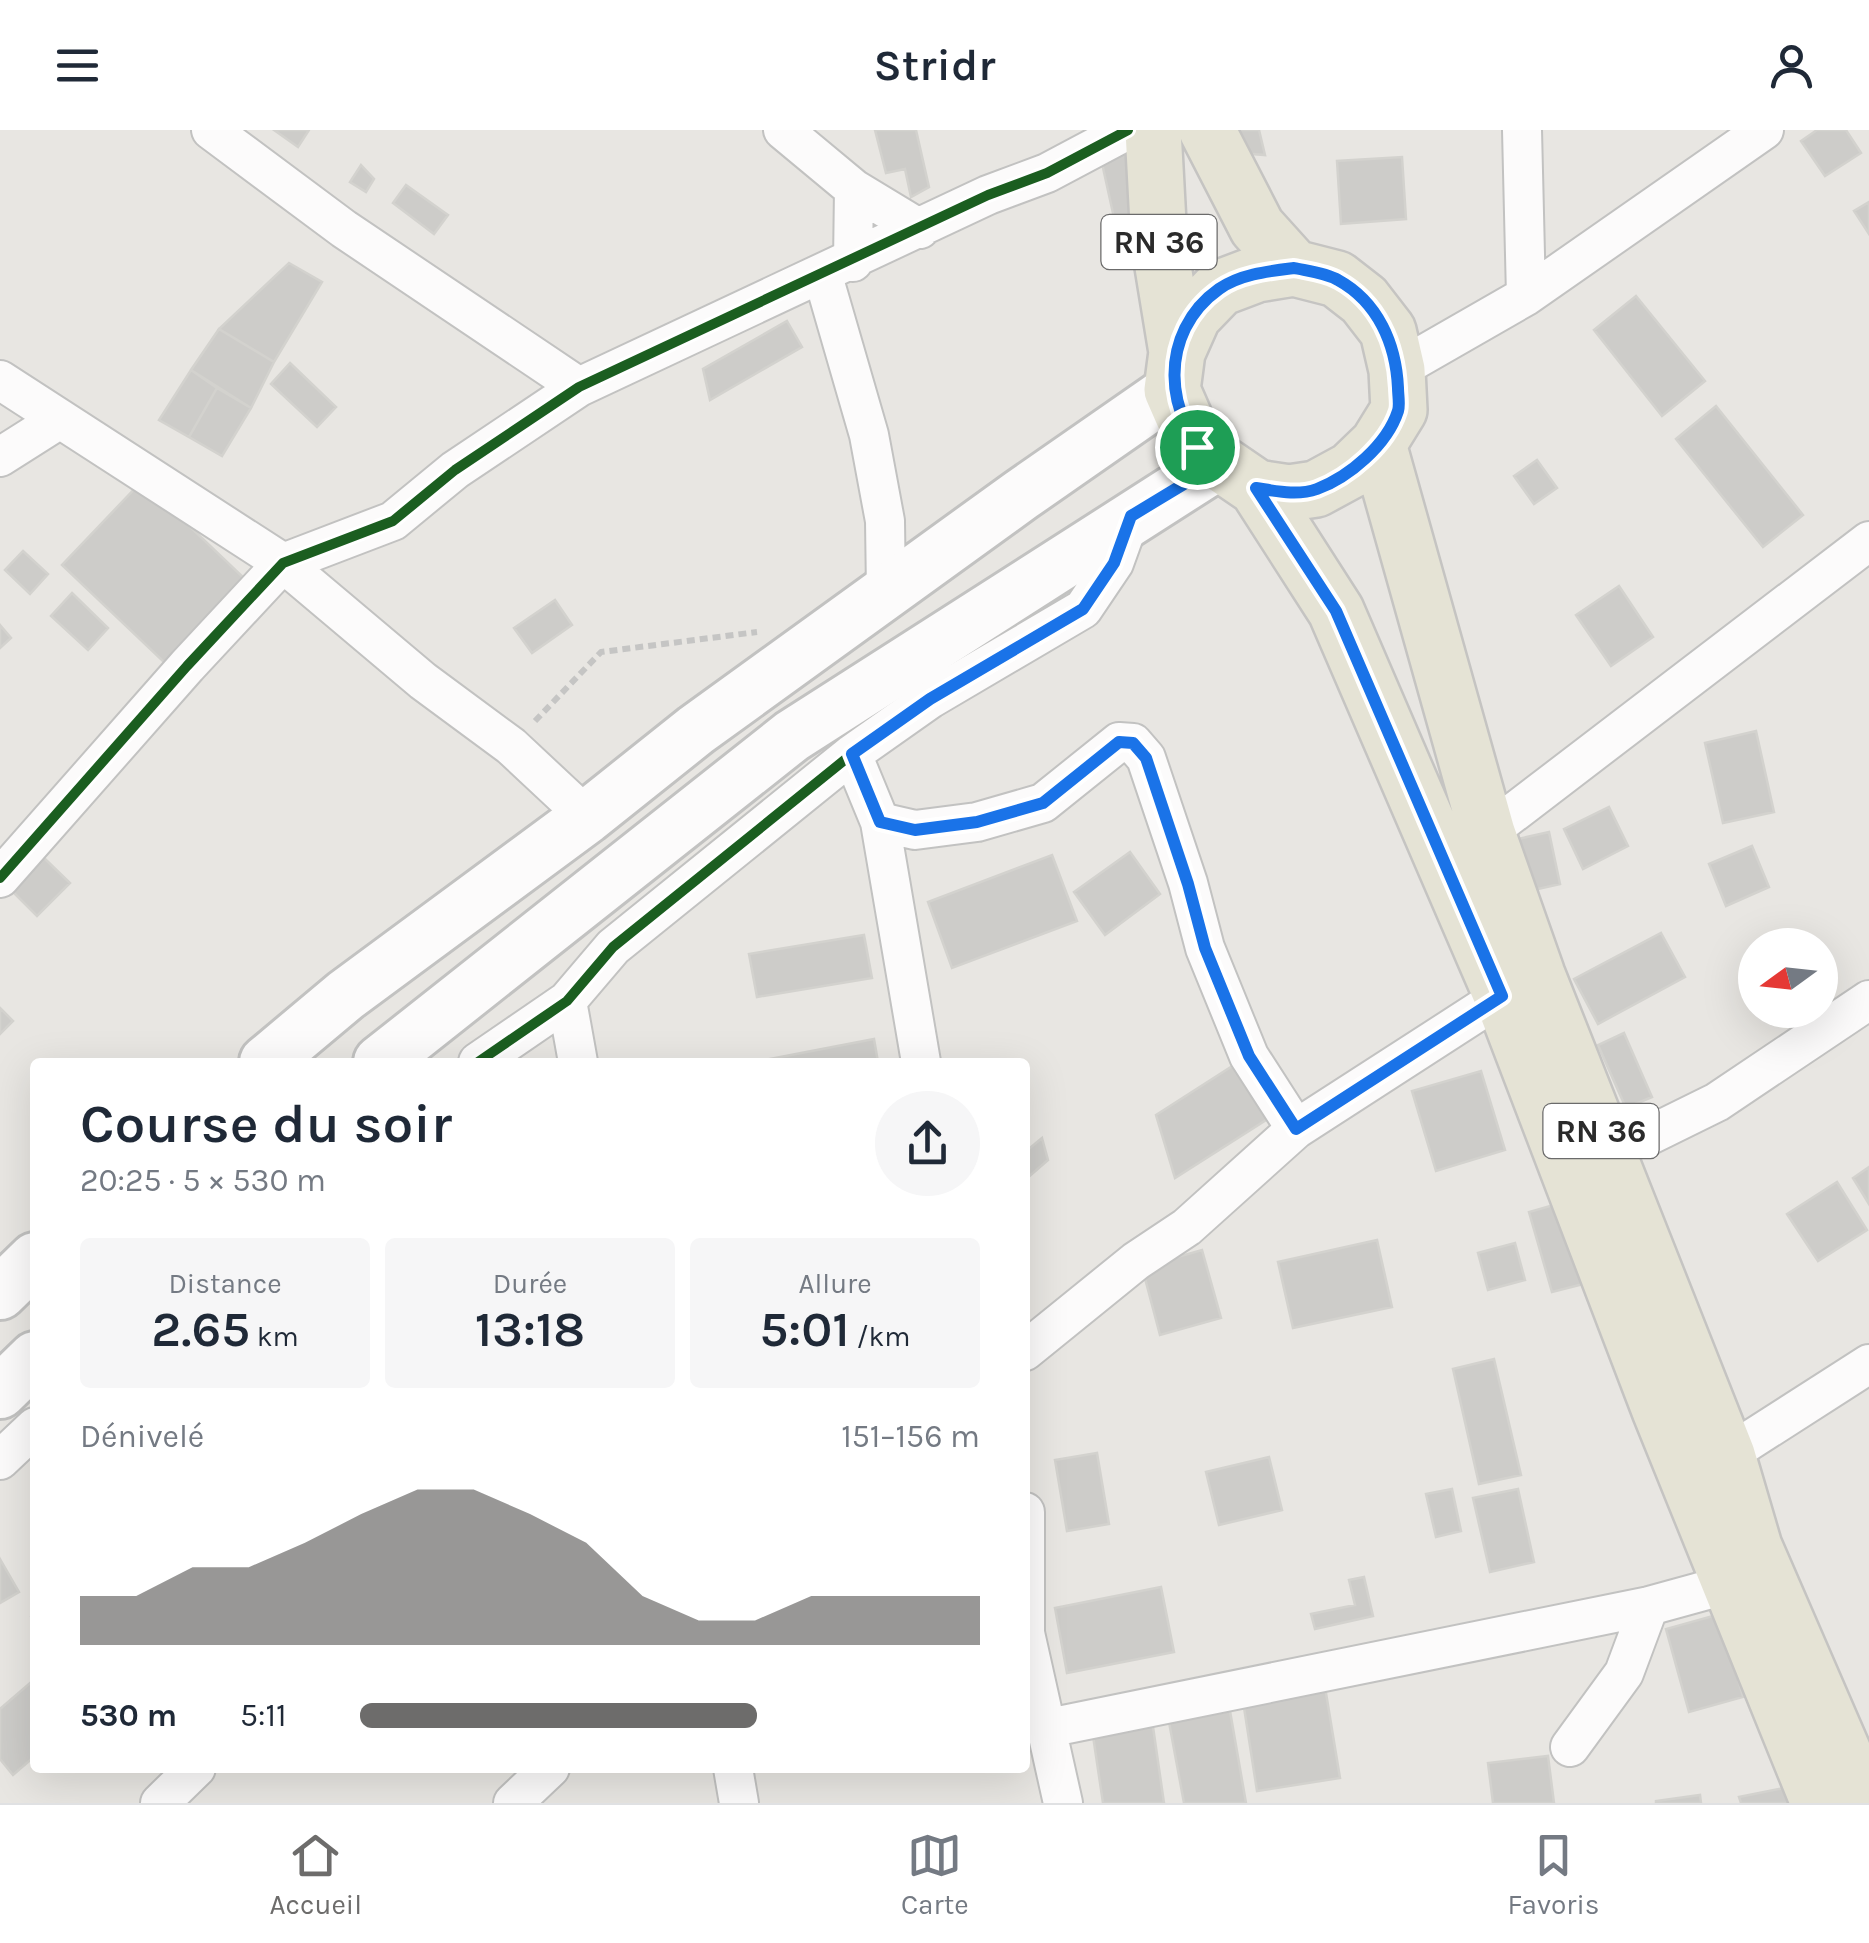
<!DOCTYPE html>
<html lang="fr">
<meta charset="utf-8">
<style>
:root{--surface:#fff;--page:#f6f6f7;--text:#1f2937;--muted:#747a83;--line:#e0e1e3;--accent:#6d6c6b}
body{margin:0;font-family:Karla,sans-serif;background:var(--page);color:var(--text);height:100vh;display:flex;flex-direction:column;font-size:38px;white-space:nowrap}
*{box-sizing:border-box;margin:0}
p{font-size:32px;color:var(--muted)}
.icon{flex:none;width:55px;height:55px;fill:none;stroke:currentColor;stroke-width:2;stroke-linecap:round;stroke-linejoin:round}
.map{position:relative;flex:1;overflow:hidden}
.panel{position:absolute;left:30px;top:928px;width:1000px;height:715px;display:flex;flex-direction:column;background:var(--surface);border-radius:10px;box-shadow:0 10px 40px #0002}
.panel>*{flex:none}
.needle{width:65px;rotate:255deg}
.controls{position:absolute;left:1738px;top:798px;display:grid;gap:20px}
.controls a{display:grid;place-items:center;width:100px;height:100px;border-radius:50%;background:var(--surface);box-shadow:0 10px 40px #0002;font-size:50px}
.pin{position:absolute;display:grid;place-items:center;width:85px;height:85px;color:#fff;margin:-42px;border:5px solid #fff;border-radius:50%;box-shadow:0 2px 10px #0007}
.round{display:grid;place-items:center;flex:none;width:105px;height:105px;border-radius:52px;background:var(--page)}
.headline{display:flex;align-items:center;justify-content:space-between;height:170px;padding:0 50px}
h1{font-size:55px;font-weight:600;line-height:75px}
.stats{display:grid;grid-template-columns:repeat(3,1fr);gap:15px;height:170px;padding:10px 50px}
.stats div{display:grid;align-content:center;border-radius:10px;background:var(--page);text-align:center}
.stats b{font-size:50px;font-weight:600}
.stats small{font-size:28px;font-weight:400}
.stats p{font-size:28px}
.chart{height:280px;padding:20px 50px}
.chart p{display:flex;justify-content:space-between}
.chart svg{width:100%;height:180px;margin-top:10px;fill:var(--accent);opacity:.7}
ul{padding:0 50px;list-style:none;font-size:32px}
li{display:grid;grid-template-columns:160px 120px 1fr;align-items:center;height:75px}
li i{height:25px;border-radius:12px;background:var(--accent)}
header{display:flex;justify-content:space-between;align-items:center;height:130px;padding:0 50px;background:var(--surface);font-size:45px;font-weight:600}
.tabs{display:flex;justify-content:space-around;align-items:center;height:140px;border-top:2px solid var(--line);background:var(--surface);font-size:28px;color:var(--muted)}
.tabs a{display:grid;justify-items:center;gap:5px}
.tabs .selected{color:var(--accent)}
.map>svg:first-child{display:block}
.building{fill:#cdccc9;stroke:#d3d2ce;stroke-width:2.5}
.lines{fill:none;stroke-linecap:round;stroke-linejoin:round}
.street-casing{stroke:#c2c2c1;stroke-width:42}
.secondary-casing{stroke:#c2c2c1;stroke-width:58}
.primary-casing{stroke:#c5c4c2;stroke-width:60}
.path{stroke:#c5c5c4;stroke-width:6;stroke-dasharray:8 5;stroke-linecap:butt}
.street{stroke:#fcfbfb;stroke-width:38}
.secondary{stroke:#fcfbfb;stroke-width:52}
.primary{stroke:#e5e3d5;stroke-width:55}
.cycleway-casing{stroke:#fff;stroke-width:16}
.cycleway{stroke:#1b5e20;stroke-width:10}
.route-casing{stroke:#fff;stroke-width:20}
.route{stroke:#1a73e8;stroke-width:12}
.labels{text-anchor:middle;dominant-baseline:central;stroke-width:10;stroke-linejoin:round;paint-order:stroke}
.shield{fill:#fff;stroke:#6b6b6b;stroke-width:2.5}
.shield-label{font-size:32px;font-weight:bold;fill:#2b2b2b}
</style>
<header><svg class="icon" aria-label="menu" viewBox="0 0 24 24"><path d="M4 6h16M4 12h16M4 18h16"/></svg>Stridr<svg class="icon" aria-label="person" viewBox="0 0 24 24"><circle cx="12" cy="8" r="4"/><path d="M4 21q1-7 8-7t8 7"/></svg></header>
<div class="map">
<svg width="1869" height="1673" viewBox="0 0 1869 1673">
<rect width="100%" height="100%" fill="#e8e6e2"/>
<path class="building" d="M274 0H309L298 17Z
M875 0H916L929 57 911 67 905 39 886 43Z
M1234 0H1259L1265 25 1240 23Z
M1817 0H1846L1861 23 1825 46 1801 11Z
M1127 19 1145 100 1118 106 1100 24Z
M1402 27 1406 89 1341 94 1337 31Z
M361 35 374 49 366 62 350 52Z
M406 55 448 85 434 104 393 73Z
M1869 72V104L1854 81Z
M289 133 322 152 274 232 219 199Z
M1636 166 1705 251 1662 286 1594 200Z
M787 191 802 217 710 270 703 239Z
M219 199 274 232 251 278 191 240Z
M290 233 336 277 317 297 271 254Z
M191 240 217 258 189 307 159 290Z
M217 258 251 278 222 326 189 307Z
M1716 276 1803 385 1763 417 1676 309Z
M1537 330 1557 358 1534 374 1514 346Z
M142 351 246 450 166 534 62 435Z
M23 421 48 444 30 464 5 440Z
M1619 456 1653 507 1611 536 1576 485Z
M72 463 108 498 88 520 51 486Z
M555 470 572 495 532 523 514 498Z
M0 495 11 508 0 518Z
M1756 601 1774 682 1723 693 1705 613Z
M1609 677 1628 716 1583 739 1564 699Z
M1549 702 1560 754 1529 761 1518 709Z
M1752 716 1769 757 1726 776 1709 734Z
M1130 722 1160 764 1105 805 1074 762Z
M1052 725 1077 791 952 838 928 772Z
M43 727 70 753 37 786 11 760Z
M1661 803 1685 847 1598 894 1574 849Z
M864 805 872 848 757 867 749 824Z
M0 878 13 891 0 904Z
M1624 903 1652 967 1626 978 1598 915Z
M874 909 878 932H771L770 929Z
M1248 926 1282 980 1175 1048 1156 985Z
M1481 941 1505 1020 1436 1041 1412 961Z
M1042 1008 1048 1030 1025 1050V1022Z
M1869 1037V1074L1853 1048Z
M1837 1052 1867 1100 1818 1131 1787 1084Z
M1564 1072 1587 1153 1552 1162 1529 1082Z
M1377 1110 1392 1177 1293 1198 1278 1132Z
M1515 1113 1525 1150 1488 1160 1478 1123Z
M1202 1120 1221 1188 1160 1205 1142 1137Z
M1494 1229 1521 1345 1479 1354 1453 1239Z
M1097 1323 1109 1394 1067 1401 1055 1330Z
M1269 1327 1282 1380 1219 1395 1206 1342Z
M1452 1359 1461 1401 1436 1407 1426 1364Z
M1518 1359 1534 1432 1490 1442 1473 1368Z
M0 1429 19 1462 0 1473Z
M1364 1447 1373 1486 1315 1499 1311 1484 1355 1475 1349 1450Z
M1161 1457 1174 1522 1067 1543 1055 1478Z
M1720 1484 1743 1567 1689 1582 1666 1499Z
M30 1553 35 1560V1626L13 1645 0 1629V1579Z
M1325 1557 1340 1648 1257 1661 1243 1571Z
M1230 1581 1246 1673H1184L1169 1592Z
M1152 1590 1164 1673H1103L1092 1599Z
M1548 1626 1554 1673H1493L1488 1633Z
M1784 1658 1788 1673H1741L1739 1667Z
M1700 1665 1701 1673H1656V1671Z"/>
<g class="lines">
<g class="street-casing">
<path id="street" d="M211 0 344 99 579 257
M783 0 854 59 853 132
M1522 0 1526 166
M854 59 920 99
M823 146 869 305 885 391 886 462
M1397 240 1526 166 1764 0
M0 250 283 433 423 551 511 616 587 687
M0 327 60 289
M852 624 880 692 921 932
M880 692 915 700 977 692 1043 673 1119 612 1133 613 1146 628 1188 753 1205 818 1249 926 1296 999
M1487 703 1869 411
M0 748 187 536 283 433 393 391 455 340 579 257 988 65 1047 43 1128 0
M567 871 578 932
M478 932 567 871 613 817 852 624 930 569 1083 479 1114 433 1131 386
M1606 1014 1646 1007 1717 972 1869 870
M1025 1221 1136 1131 1187 1097 1296 999 1502 866
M1727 1325 1869 1234
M0 1330 35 1297
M1025 1382V1503L1063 1673
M1048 1598 1649 1476 1729 1454
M1570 1617 1624 1543 1649 1476
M733 1638 739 1673
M160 1673 196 1638
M513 1673 550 1638"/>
</g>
<g class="secondary-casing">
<path id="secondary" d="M266 932 346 865 587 687 696 600 1021 365 1172 260
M380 932 792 606 1217 334
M0 1163 35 1129
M0 1262 35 1228"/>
</g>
<g class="primary-casing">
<path id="primary" d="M1153 0 1159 112 1177 222
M1207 0 1257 97 1294 138
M1294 138 1337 149 1364 170 1388 201 1397 240 1399 280 1378 314 1351 340 1316 359 1289 363 1257 358 1197 317 1172 260 1177 222 1193 186 1220 158 1257 144Z
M1378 314 1487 703 1537 845 1727 1325 1754 1417 1865 1673
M1257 358 1336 481 1502 866 1660 1280 1819 1673"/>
</g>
<path class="path" d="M535 591 601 522 757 502
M31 1489 35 1487"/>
<use href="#street" class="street"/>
<use href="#secondary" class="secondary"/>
<use href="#primary" class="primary"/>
<g class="cycleway-casing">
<path id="cycleway" d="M880 692 915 700 977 692 1043 673 1119 612 1133 613 1146 628 1188 753 1205 818 1249 926 1296 999
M0 748 187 536 283 433 393 391 455 340 579 257 988 65 1047 43 1128 0
M478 932 567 871 613 817 852 624 930 569 1083 479 1114 433 1131 386"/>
</g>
<use href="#cycleway" class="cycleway"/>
</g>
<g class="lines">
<g class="route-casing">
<path id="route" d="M1294 138C1308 141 1326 143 1338 150 1378 172 1396 214 1398 258 1398 265 1400 275 1398 281 1387 315 1349 347 1317 359 1297 366 1276 361 1256 358L1336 481 1502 866 1296 999 1249 926 1205 818 1188 754 1146 628 1133 613 1119 612 1043 673 977 692 915 700 880 692 852 624 930 569 1083 479 1114 433 1131 386 1217 334C1162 289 1158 202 1219 159 1240 144 1270 141 1294 138Z"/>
</g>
<use href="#route" class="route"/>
</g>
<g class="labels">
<g class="shield">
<rect x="1101.5" y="85" width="115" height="54" rx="8"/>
<rect x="1543.5" y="974" width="115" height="54" rx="8"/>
</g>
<g class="shield-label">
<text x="1159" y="112">RN 36</text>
<text x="1601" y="1001">RN 36</text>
</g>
</g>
</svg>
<div class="controls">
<a><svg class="needle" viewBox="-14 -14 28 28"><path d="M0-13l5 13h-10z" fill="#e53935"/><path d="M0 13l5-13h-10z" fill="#747a83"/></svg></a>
</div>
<div class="pin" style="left:1197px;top:317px;background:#1e9e55"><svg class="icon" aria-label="arrive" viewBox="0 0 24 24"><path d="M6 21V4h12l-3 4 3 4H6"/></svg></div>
<section class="panel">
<div class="headline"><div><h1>Course du soir</h1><p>20:25 · 5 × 530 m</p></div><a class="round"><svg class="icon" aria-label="share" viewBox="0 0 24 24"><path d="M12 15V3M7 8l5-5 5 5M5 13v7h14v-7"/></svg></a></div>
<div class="stats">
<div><p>Distance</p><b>2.65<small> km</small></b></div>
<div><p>Durée</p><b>13:18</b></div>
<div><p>Allure</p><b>5:01<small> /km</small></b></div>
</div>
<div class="chart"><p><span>Dénivelé</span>151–156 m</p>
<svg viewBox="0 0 160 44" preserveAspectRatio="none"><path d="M0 44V32L10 32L20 25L30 25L40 19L50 12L60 6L70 6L80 12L90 19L100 32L110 38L120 38L130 32L140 32L150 32L160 32V44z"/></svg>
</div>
<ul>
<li><b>530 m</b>5:11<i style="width:64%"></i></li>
</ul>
</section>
</div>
<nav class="tabs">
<a class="selected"><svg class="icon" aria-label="home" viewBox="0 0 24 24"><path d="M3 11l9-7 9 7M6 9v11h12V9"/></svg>Accueil</a>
<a><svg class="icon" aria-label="map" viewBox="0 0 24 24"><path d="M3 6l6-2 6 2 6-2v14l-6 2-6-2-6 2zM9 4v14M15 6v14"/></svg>Carte</a>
<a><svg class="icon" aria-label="saved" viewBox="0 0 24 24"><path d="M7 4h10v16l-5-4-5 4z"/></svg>Favoris</a>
</nav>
